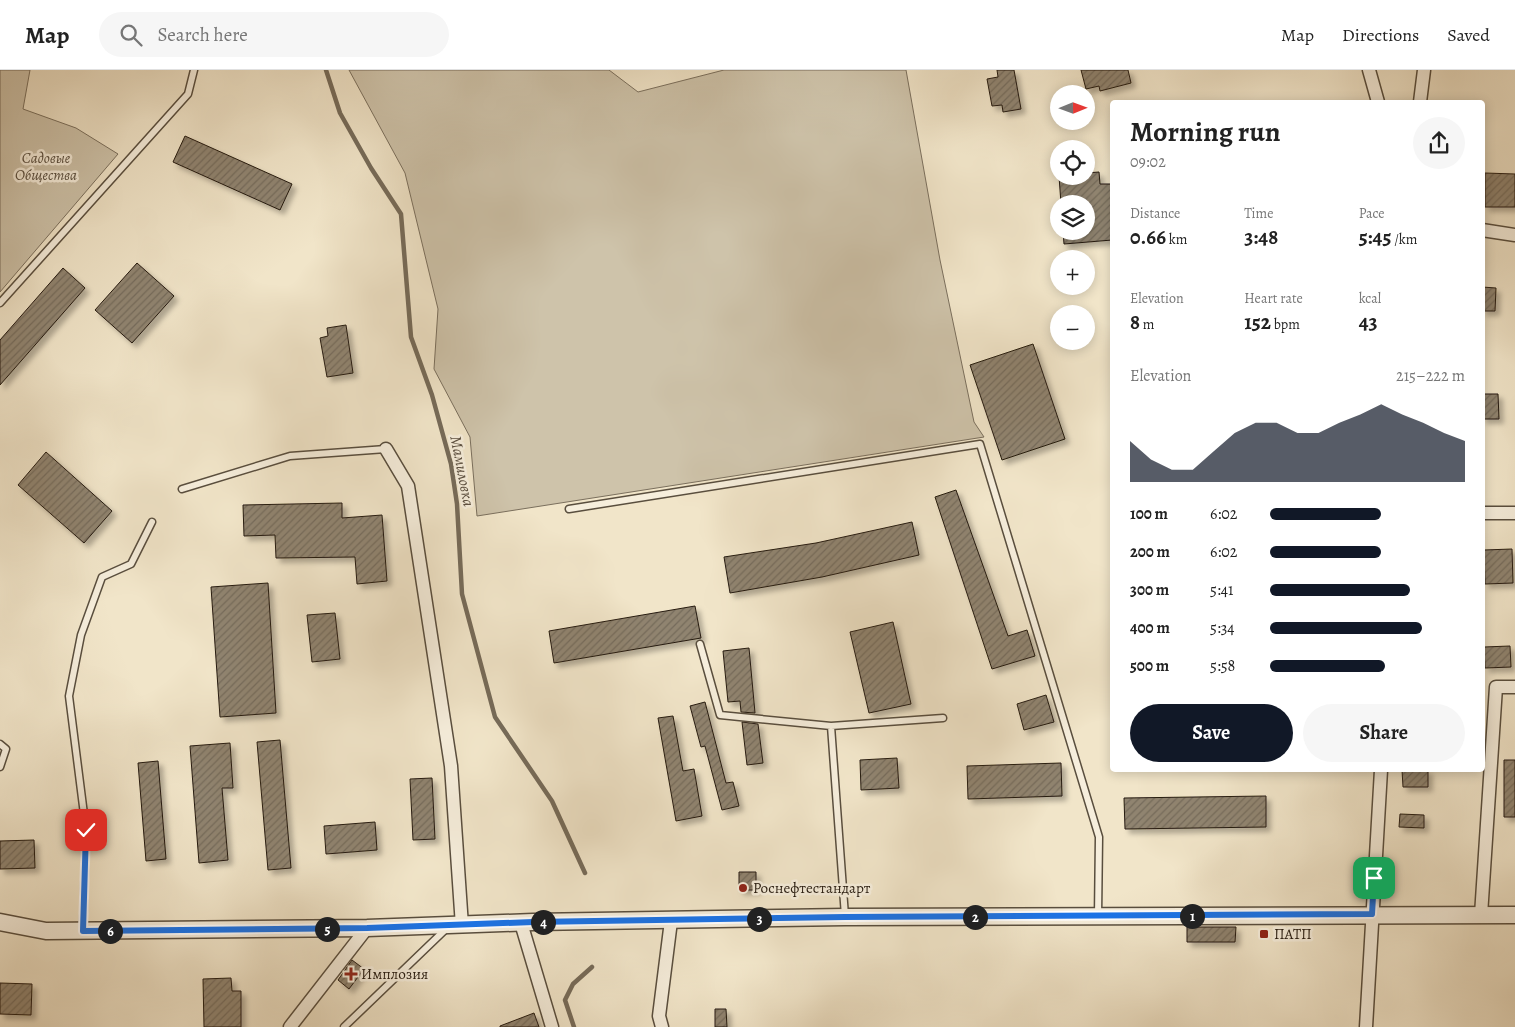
<!DOCTYPE html>
<meta charset="utf-8">
<style>
:root{--surface:#fff;--page:#f6f6f6;--text:#222;--muted:#767676;--line:#e0e0e0;--accent:#111827}
body{margin:0;font-family:Alegreya,serif;background:var(--page);color:var(--text);height:100vh;display:flex;flex-direction:column;font-size:19px;white-space:nowrap}
*{box-sizing:border-box;margin:0}
p{font-size:16px;color:var(--muted)}
.icon{flex:none;width:28px;height:28px;fill:none;stroke:currentColor;stroke-width:2;stroke-linecap:round;stroke-linejoin:round}
.map{position:relative;flex:1;overflow:hidden}
.side{position:absolute;left:1110px;top:30px;width:375px;height:672px;display:flex;flex-direction:column;background:var(--surface);border-radius:5px;box-shadow:0 2px 12px #0003}
.side>*{flex:none}
.needle{width:32px;rotate:89deg}
.fabs{position:absolute;left:1050px;top:15px;display:grid;gap:10px}
.fabs a{display:grid;place-items:center;width:45px;height:45px;border-radius:50%;background:var(--surface);box-shadow:0 2px 12px #0003;font-size:25px}
.pin{position:absolute;display:grid;place-items:center;width:42px;height:42px;color:#fff;margin:-21px;border-radius:10px;box-shadow:0 2px 8px #0006}
.km{position:absolute;width:25px;height:25px;margin:-12px;border-radius:50%;background:#222;color:#fff;font-size:14px;line-height:25px;text-align:center}
.round{display:grid;place-items:center;flex:none;width:52px;height:52px;border-radius:26px;background:var(--page)}
.head{display:flex;align-items:center;justify-content:space-between;height:85px;padding:0 20px}
h1{font-size:28px;font-weight:700;line-height:38px}
.stats{display:grid;grid-template-columns:repeat(3,1fr);gap:8px;height:85px;padding:5px 20px}
.stats div{display:grid;align-content:center}
.stats b{font-size:21px;font-weight:700}
.stats small{font-size:14px;font-weight:400}
.stats p{font-size:14px}
.chart{height:140px;padding:10px 20px}
.chart p{display:flex;justify-content:space-between}
.chart svg{width:100%;height:90px;margin-top:5px;fill:var(--accent);opacity:.7}
.cta{display:flex;gap:10px;margin-top:auto;padding:10px 20px}
.cta a{flex:1;height:58px;border-radius:30px;background:var(--accent);color:#fff;font-size:20px;font-weight:700;line-height:58px;text-align:center}
.cta a+a{background:var(--page);color:var(--text)}
ul{padding:0 20px;list-style:none;font-size:16px}
li{display:grid;grid-template-columns:80px 60px 1fr;align-items:center;height:38px}
li i{height:12px;border-radius:6px;background:var(--accent)}
header{display:flex;align-items:center;gap:30px;box-sizing:border-box;height:70px;padding:0 25px;background:var(--surface);border-bottom:1px solid var(--line)}
header strong{font-size:24px}
nav{display:flex;gap:28px;margin-inline-start:auto;font-size:18px}
.search{width:350px;height:45px;background:var(--page);display:flex;align-items:center;gap:12px;box-sizing:border-box;padding:0 18px;border-radius:28px;color:var(--muted);font-size:19px}
.map>svg:first-child{display:block}
.green{fill:#cec3aa;stroke:#7a6f5d}
.lines{fill:none;stroke-linecap:round;stroke-linejoin:round}
.stream{stroke:#766b59;stroke-width:4.5}
.building{fill:url(#building-hatch);stroke:#261b10;filter:url(#shadow)}
.service-casing{stroke:#594e3e;stroke-width:9}
.minor-casing{stroke:#594e3e;stroke-width:15}
.tertiary-casing{stroke:#594e3e;stroke-width:19}
.service{stroke:#f6eedc;stroke-width:6}
.minor{stroke:#f6eedc;stroke-width:12}
.tertiary{stroke:#f6eedc;stroke-width:16}
.route-casing{stroke:#fff;stroke-width:10}
.route{stroke:#1a73e8;stroke-width:6}
.poi-dot{fill:#8f2418;stroke:#f6eedc;stroke-width:2}
.labels{text-anchor:middle;dominant-baseline:central;stroke-width:5;stroke-linejoin:round;paint-order:stroke}
.park-label{font-size:15px;font-style:italic;fill:#584d3e;stroke:#f6eedc}
.poi-label{font-size:15px;fill:#261b10;stroke:#f6eedc;text-anchor:start}
.water-label{font-size:16px;font-style:italic;fill:#5c5041;stroke:#f6eedc}
</style>
<header>
<strong>Map</strong>
<div class="search"><svg class="icon" aria-label="search" viewBox="0 0 24 24"><circle cx="10" cy="10" r="6"/><path d="M15 15l6 6"/></svg>Search here</div>
<nav><a>Map</a><a>Directions</a><a>Saved</a></nav>
</header>
<div class="map">
<svg width="1515" height="957" viewBox="0 0 1515 957">
<defs>
<pattern id="building-hatch" width="6" height="6" patternUnits="userSpaceOnUse" patternTransform="scale(1.25)"><rect width="6" height="6" fill="#908470"/><path d="M-1 1l2-2M0 6l6-6M5 7l2-2" fill="none" stroke="#756b5b"/></pattern>
<filter id="shadow"><feDropShadow dx="4.5" dy="4.5" stdDeviation="2.5" flood-color="#0004"/></filter>
</defs>
<rect width="100%" height="100%" fill="#f1e5c9"/>
<filter id="stains"><feTurbulence type="fractalNoise" baseFrequency=".004" numOctaves="4"/><feColorMatrix values="0 0 0 0 .2 0 0 0 0 .09 0 0 0 0 .02 0 0 0 .5 -.17"/></filter>
<radialGradient id="worn" r=".72"><stop offset=".6" stop-color="#630" stop-opacity="0"/><stop offset="1" stop-color="#630" stop-opacity=".3"/></radialGradient>
<path class="green" d="M0 0H30L23 39 76 58 118 84 0 222Z
M349 0H609L638 22 724 0H906L940 190 974 352 984 367 477 446 470 367 434 299 438 239 405 103Z"/>
<g class="lines">
<path class="stream" d="M326 0 340 43 371 98 401 144 411 267 432 325 451 394 457 434 462 524 495 647 552 731 585 803
M574 957 565 930 573 914 592 897"/>
</g>
<path class="building" d="M997 0H1014L1021 39 1003 42 1002 35 992 36 987 9 998 7Z
M1081 0H1128L1131 13 1100 21 1099 16 1086 19Z
M185 66 292 114 280 140 173 92Z
M1099 102 1100 114H1112V170L1064 174 1063 161H1086V134H1061L1059 106H1086V103Z
M1485 103 1515 104V137H1485Z
M137 193 174 226 132 273 95 240Z
M63 198 85 218 0 315V270Z
M1482 217 1496 218 1495 241H1482Z
M346 255 353 303 327 307 320 268 328 266 327 258Z
M1033 274 1065 369 1002 390 970 295Z
M1482 324H1498L1499 349H1482Z
M46 382 112 441 84 473 18 415Z
M956 420 1008 566 1027 560 1035 586 992 599 935 427Z
M342 433V448L382 445 387 511 357 514 355 487 276 488 275 465 244 466 243 435Z
M912 452 919 485 822 507 730 523 724 487 816 473Z
M1512 479 1513 513 1485 514 1484 480Z
M268 513 276 643 220 647 211 517Z
M695 536 701 568 554 593 549 561Z
M335 543 340 589 312 592 307 545Z
M893 552 911 634 869 643 850 562Z
M1510 576 1511 597 1485 598 1484 577Z
M749 578 755 643 741 642 740 631 728 632 723 581Z
M1046 625 1054 652 1024 660 1017 634Z
M705 632 726 713 733 712 739 736 722 740 705 676 701 677 690 636Z
M673 646 683 701 694 699 702 746 676 751 658 648Z
M742 652 758 654 763 693 747 695Z
M280 670 291 798 268 800 257 672Z
M230 673 233 718H222L228 790 199 793 190 676Z
M897 688 899 718 861 720 860 690Z
M1504 690H1515V747H1504Z
M158 691 166 789 146 791 138 693Z
M1061 693 1062 726 968 729 967 696Z
M1402 700H1428V717H1403Z
M432 708 435 769 413 770 410 709Z
M1266 726V757L1125 759 1124 728Z
M1400 744 1424 745V758L1399 757Z
M375 752 377 780 326 784 324 756Z
M34 770 35 798 0 799V771Z
M739 802H756V820H739Z
M1187 857H1236L1235 872H1187Z
M352 890 364 899 349 919 338 910Z
M231 908 232 921H241V957H204L203 909Z
M0 913 32 914 31 945 0 944Z
M715 939H726L727 957H715Z
M534 943 539 957H500V956Z"/>
<g class="lines">
<g class="service-casing">
<path id="service" d="M0 233 188 24 194 0
M182 419 290 386 386 379
M569 439 980 374 1099 767 1098 846
M700 574 720 645 831 656
M0 674 6 679 0 697
M845 846 831 656 943 648
M83 860 86 760 69 626 81 565 102 507 131 494 152 452
M344 957 447 858"/>
</g>
<g class="minor-casing">
<path id="minor" d="M1369 0 1378 32
M1420 32 1424 0
M1482 160 1515 165
M386 379 408 416 451 696 462 856
M1482 443H1515
M1481 845 1496 617H1515
M521 853 552 957
M290 957 367 858
M662 957 659 946 671 851
M1366 957 1381 700"/>
</g>
<g class="tertiary-casing">
<path id="tertiary" d="M0 852 46 861 367 858 533 852 845 847 1515 845"/>
</g>
<use href="#service" class="service"/>
<use href="#minor" class="minor"/>
<use href="#tertiary" class="tertiary"/>
</g>
<g class="lines">
<g class="route-casing">
<path id="route" d="M86 760 83 861 367 858 533 852 845 847 1372 844 1374 808"/>
</g>
<use href="#route" class="route"/>
</g>
<g class="poi-dot">
<circle cx="743" cy="818" r="5"/>
<rect x="1259" y="859" width="10" height="10" rx="2.5"/>
<path d="M348.5 896.5h5v5h5v5h-5v5h-5v-5h-5v-5h5z"/>
</g>
<g class="labels">
<g class="park-label">
<text x="46" y="88">Садовые<tspan x="46" dy="17">Общества</tspan></text>
</g>
<g class="poi-label">
<text x="753" y="818">Роснефтестандарт</text>
<text x="1274" y="864">ПАТП</text>
<text x="361" y="904">Имплозия</text>
</g>
<g class="water-label">
<text transform="translate(462 401) rotate(79)">Мамиловка</text>
</g>
</g>
<rect width="100%" height="100%" filter="url(#stains)"/>
<rect width="100%" height="100%" fill="url(#worn)"/>
</svg>
<div class="fabs">
<a><svg class="needle" viewBox="-14 -14 28 28"><path d="M0-13l5 13h-10z" fill="#e53935"/><path d="M0 13l5-13h-10z" fill="#767676"/></svg></a>
<a><svg class="icon" aria-label="locate" viewBox="0 0 24 24"><circle cx="12" cy="12" r="6"/><path d="M12 2v4M12 18v4M2 12h4M18 12h4"/></svg></a>
<a><svg class="icon" aria-label="layers" viewBox="0 0 24 24"><path d="M12 4l9 5-9 5-9-5zM3 14l9 5 9-5"/></svg></a>
<a>+</a>
<a>−</a>
</div>
<div class="pin" style="left:1374px;top:808px;background:#1e9e55"><svg class="icon" aria-label="arrive" viewBox="0 0 24 24"><path d="M6 21V4h12l-3 4 3 4H6"/></svg></div>
<div class="pin" style="left:86px;top:760px;background:#d93025"><svg class="icon" aria-label="check" viewBox="0 0 24 24"><path d="M5 12l5 5 9-10"/></svg></div>
<b class="km" style="left:1192px;top:846px">1</b>
<b class="km" style="left:975px;top:847px">2</b>
<b class="km" style="left:759px;top:849px">3</b>
<b class="km" style="left:543px;top:852px">4</b>
<b class="km" style="left:327px;top:859px">5</b>
<b class="km" style="left:110px;top:861px">6</b>
<section class="side">
<div class="head"><div><h1>Morning run</h1><p>09:02</p></div><a class="round"><svg class="icon" aria-label="share" viewBox="0 0 24 24"><path d="M12 15V3M7 8l5-5 5 5M5 13v7h14v-7"/></svg></a></div>
<div class="stats">
<div><p>Distance</p><b>0.66<small> km</small></b></div>
<div><p>Time</p><b>3:48</b></div>
<div><p>Pace</p><b>5:45<small> /km</small></b></div>
</div>
<div class="stats">
<div><p>Elevation</p><b>8<small> m</small></b></div>
<div><p>Heart rate</p><b>152<small> bpm</small></b></div>
<div><p>kcal</p><b>43</b></div>
</div>
<div class="chart"><p><span>Elevation</span>215–222 m</p>
<svg viewBox="0 0 160 44" preserveAspectRatio="none"><path d="M0 44V24L10 33L20 38L30 38L40 29L50 20L60 15L70 15L80 20L90 20L100 15L110 11L120 6L130 11L140 15L150 20L160 24V44z"/></svg>
</div>
<ul>
<li><b>100 m</b>6:02<i style="width:57%"></i></li>
<li><b>200 m</b>6:02<i style="width:57%"></i></li>
<li><b>300 m</b>5:41<i style="width:72%"></i></li>
<li><b>400 m</b>5:34<i style="width:78%"></i></li>
<li><b>500 m</b>5:58<i style="width:59%"></i></li>
</ul>
<div class="cta"><a>Save</a><a>Share</a></div>
</section>
</div>
